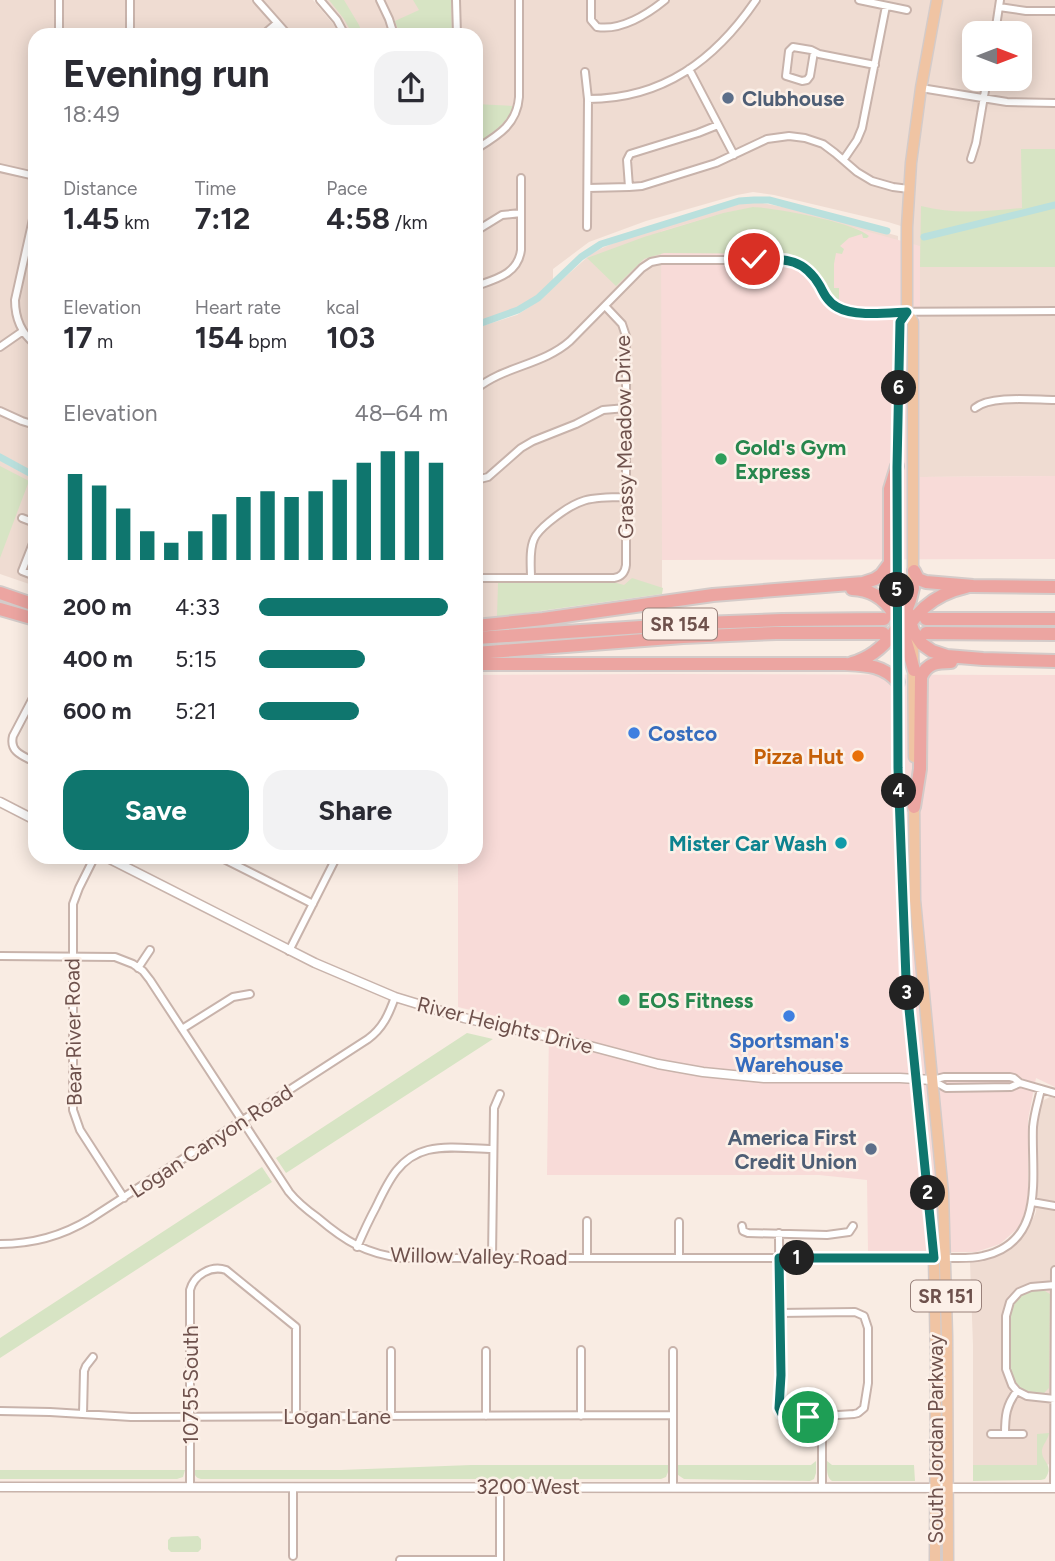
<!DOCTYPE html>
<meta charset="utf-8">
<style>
:root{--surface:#fff;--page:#f2f2f3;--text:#2b2b33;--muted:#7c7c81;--accent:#0f766e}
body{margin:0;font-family:Figtree,sans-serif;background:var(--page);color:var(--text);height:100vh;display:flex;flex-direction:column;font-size:26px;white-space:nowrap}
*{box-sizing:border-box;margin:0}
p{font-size:23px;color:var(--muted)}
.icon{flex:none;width:38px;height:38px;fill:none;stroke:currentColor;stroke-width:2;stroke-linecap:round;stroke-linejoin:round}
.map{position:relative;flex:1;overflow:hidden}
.side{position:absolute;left:28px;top:28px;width:455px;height:836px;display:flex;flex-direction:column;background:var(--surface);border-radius:21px;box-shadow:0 4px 18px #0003}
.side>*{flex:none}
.needle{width:46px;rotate:90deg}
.controls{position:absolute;left:962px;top:21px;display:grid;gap:14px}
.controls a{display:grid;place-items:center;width:70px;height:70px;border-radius:14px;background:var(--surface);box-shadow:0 4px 18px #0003;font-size:35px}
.pin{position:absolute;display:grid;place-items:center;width:60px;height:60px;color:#fff;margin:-30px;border:4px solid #fff;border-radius:50%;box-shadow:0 2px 7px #0007}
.km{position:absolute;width:35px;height:35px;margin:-18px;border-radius:50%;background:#222;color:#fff;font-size:19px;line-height:35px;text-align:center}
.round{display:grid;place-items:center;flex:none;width:74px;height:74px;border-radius:21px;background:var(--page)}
.summary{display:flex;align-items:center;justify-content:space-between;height:119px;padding:0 35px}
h1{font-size:38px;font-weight:700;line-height:52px}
.figures{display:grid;grid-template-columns:repeat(3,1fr);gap:10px;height:119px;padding:7px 35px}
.figures div{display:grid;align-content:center}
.figures b{font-size:30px;font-weight:700}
.figures small{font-size:19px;font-weight:400}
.figures p{font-size:19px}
.chart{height:196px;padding:14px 35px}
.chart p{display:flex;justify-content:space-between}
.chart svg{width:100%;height:126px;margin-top:7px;stroke:var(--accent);stroke-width:6}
.primary-button{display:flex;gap:14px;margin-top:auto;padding:14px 35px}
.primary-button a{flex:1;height:80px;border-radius:21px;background:var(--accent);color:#fff;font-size:28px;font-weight:700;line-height:80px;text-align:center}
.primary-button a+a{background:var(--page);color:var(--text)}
ul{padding:0 35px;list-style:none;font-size:23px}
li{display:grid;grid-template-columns:112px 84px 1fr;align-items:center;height:52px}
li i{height:18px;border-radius:9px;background:var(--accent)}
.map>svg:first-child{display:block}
.residential{fill:#efdcd2;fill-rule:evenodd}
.commercial{fill:#f8dbd8}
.green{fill:#d7e4c4}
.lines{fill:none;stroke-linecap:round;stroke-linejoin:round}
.canal{stroke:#bae0dd;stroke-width:7}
.minor-casing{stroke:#c8b3ab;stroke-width:10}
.tertiary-casing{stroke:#c8b3ab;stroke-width:11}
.primary-casing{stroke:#d4cbc9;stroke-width:13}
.motorway-casing{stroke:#d4cbc9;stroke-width:16}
.minor{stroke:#fff;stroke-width:6}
.tertiary{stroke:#fff;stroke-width:8}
.primary{stroke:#f0c4a3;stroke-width:10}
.motorway{stroke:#eca5a1;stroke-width:12}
.route-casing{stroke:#fff;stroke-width:14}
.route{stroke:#0f766e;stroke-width:9}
.service-dot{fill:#5c6f8a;stroke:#fcf0e8;stroke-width:2.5}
.leisure-dot{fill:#2e9e5b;stroke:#fcf0e8;stroke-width:2.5}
.shop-dot{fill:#3f7fe0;stroke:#fcf0e8;stroke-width:2.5}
.food-dot{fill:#e8710a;stroke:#fcf0e8;stroke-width:2.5}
.culture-dot{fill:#0f9aa8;stroke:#fcf0e8;stroke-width:2.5}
.labels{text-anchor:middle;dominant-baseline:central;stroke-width:5;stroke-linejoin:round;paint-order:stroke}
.shield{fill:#fcf0e8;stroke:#99817b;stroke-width:2}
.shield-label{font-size:19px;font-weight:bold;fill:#6e514c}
.service-label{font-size:21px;font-weight:bold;fill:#4e5e75;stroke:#fcf0e8;text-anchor:start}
.street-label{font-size:21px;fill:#6e514c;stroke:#fcf0e8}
.leisure-label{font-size:21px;font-weight:bold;fill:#27864d;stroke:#fcf0e8;text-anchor:start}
.shop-label{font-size:21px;font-weight:bold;fill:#366cbe;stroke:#fcf0e8;text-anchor:start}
.food-label{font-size:21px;font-weight:bold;fill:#c56008;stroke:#fcf0e8;text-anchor:end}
.culture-label{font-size:21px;font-weight:bold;fill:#0d838f;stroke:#fcf0e8;text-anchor:end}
</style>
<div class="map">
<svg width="1055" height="1561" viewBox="0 0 1055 1561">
<rect width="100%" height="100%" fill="#f9ece3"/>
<path class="residential" d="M0 0H313L334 25 340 35H35V586L0 574Z
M325 0H1055V476L920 477V268L900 267 901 226 888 222 774 195 753 192 737 195 646 221 589 242 553 269V283L541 294 519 308 476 324V35H350ZM975 33H1020V79H975Z
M757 202 814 213 898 236V241L662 255V593L538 610 476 620V328L517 315 528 308 538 301 591 254 602 248 626 238 697 216 743 203Z
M1050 1097 1055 1098V1461L1047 1465H973V1345L970 1262 991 1259 1010 1249 1020 1241 1032 1221 1036 1212 1037 1189 1038 1116 1042 1103 1044 1100Z"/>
<path class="commercial" d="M756 207 807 215 920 246V477L1055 476V559L662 560 661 231 723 213Z
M661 674 1055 675V1087L1036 1078 1028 1120V1192L1026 1210 1018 1228 1000 1244 976 1252H868L867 1180 819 1175H547L549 1029 458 1007V858H476V675Z"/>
<path class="green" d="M329 0H344L359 25 363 35H353L344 19Z
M413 0H451L452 35H400L395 21 419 10Z
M476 104 513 106C507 125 491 133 476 144Z
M1021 149H1055V267H920L921 206C955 215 987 211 1022 208Z
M753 207C776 208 853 222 869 236L867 238H863L862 234 849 238 840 246 844 249 842 254 836 253 834 264V288H839V299L835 301 833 299C817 276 821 264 789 254L664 253 644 259 616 286 587 258 644 237 723 213Z
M0 466 29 481 0 558Z
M632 578 663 588 662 594 497 617 498 583 613 582 624 585Z
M467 1033 493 1039 286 1173 276 1158Z
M262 1167 272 1182 0 1358V1338Z
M1031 1291H1045L1050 1294 1049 1388 1044 1393 1025 1391 1017 1385 1011 1374V1314L1015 1301 1022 1295Z
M1049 1433C1048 1440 1043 1444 1042 1450 1041 1463 1055 1464 1045 1479L1041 1480 973 1481V1465H1037V1434Z
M816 1461V1473L814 1479 810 1481 684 1479 678 1475 677 1465H811Z
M827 1461 832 1465H914L915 1481H832C826 1477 827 1468 827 1461Z
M471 1465H668V1472L666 1477 661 1479H201C196 1478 194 1475 194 1470H341Z
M0 1470H185L183 1477 177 1479H0Z
M198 1536 201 1539V1549L198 1552H171L168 1549V1540L171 1537Z"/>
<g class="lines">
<path class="canal" d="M924 237 1055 205
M476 325 518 310 538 298 581 257 601 244 739 201 754 200H769L887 231
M0 457 35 476"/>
<g class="minor-casing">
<path id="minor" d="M257 0 288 35
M320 0 337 20 345 35
M380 0 389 19 394 35
M456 0 457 35
M591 0V20L597 27C621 31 648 14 665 0
M859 0 907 10
M999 7 1026 11H1055
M995 33 1000 0
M59 35V0
M130 35V0
M263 35 277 23
M814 52 810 76 807 80 802 81 786 76 789 51 793 47 811 50 819 54 875 65
M689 69 734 155
M585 72 588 99 587 227
M921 88 1007 102 1055 103
M588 99C663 99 715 60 756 0
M476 149C497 136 517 125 519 97V0
M844 159 857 140 862 128 886 6
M971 159 976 143 987 79
M0 168 35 176
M629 187 627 160 630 154 698 133 718 125
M588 188 629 187 642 186 716 163 767 139 789 136 805 138 823 144 835 153 857 172 872 181 893 187 909 189
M35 210 15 300C15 317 21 333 35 344
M476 231 502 215 521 213
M476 286C496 279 518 274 521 250V178
M0 347 23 331
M476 389C504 366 543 365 570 341L642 268 651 262 661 260H788C820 269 814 293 836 306 843 310 850 311 858 312L1055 311
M975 408C991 395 1034 400 1055 400
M0 411 22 421 35 425
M476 480 488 477 521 448 533 441 576 424 603 410 626 408
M22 518 35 523
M35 538 22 571 35 576
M476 578H614C621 577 625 573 626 565V336L622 324 605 306
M531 578C531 566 529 550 534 539 537 532 543 527 549 522 578 498 589 497 626 497
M35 694 13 736C9 752 23 756 35 762
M94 858 79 888 73 904V1110L80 1130 124 1198
M222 858 313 904
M289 951 336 858
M0 956 115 957 133 964 143 971 150 980 289 1192C297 1202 307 1210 318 1218 345 1241 366 1254 402 1258H934
M138 968 150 950
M182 1029 233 997 250 994
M932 1080 944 1077H1010L1014 1078 1020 1083 1055 1093
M932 1080 946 1088 1011 1087 1020 1083
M1032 1202 1055 1206
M587 1221V1258
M679 1222V1258
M742 1226 743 1231 748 1233 827 1235 849 1232 853 1226
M779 1233C779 1279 781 1324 781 1369 781 1381 776 1396 779 1407 780 1414 784 1416 790 1418L854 1414 858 1413 864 1408 868 1383V1328L864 1316 855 1312 779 1313
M0 1244C33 1244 62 1236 90 1219L368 1039C383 1028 389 1014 395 997
M357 1247C363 1233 369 1220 376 1207 388 1182 399 1157 428 1150 449 1145 472 1149 493 1149
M492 1258 494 1108 500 1094
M945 1258C958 1258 971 1259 983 1256 1047 1242 1031 1174 1033 1127 1034 1114 1038 1102 1041 1089
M581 1350V1416
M391 1351V1416
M1055 1399 1027 1396 1017 1391 1012 1385 1006 1369V1316L1010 1302 1019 1292 1031 1287 1055 1285
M0 1411 50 1412 131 1417 673 1415
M83 1414 84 1371 86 1366 93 1357
M486 1416V1351
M822 1417V1487
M991 1434H1023
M1005 1434C1005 1416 1006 1405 1017 1391
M500 1486V1561
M673 1486V1351
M190 1487V1290C194 1275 211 1265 226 1270L296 1327V1416
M293 1487V1556
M1054 1488 1055 1270
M400 1560H500"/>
</g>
<g class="tertiary-casing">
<path id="tertiary" d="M0 802 35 820
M108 858 315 963 395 997 464 1018 590 1046 658 1064 703 1072 764 1078H900L932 1080
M0 1487 1055 1488"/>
</g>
<g class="primary-casing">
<path id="primary" d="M913 578V322L907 312V227L911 163 921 88 937 0
M897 621V449L900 322 907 312
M913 632 914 757
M897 640 898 767 906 979 934 1258 936 1361 935 1561
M914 800 915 900 943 1193 947 1336 948 1561"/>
</g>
<g class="motorway-casing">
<path id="motorway" d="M914 571 918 579 926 582 973 586 1055 587
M897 576 913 631 922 644 932 651 947 656 983 659 1055 661
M852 589C896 590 904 636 914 670
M0 593 35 605
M0 609 35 619
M926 619H1055
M476 626 543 619 713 595 863 583 875 579 881 575 890 563V489L897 466
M926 633 1055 634
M476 638 702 623 782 620 884 619
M898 645C913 614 931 595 966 587
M476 653 683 637 776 633H883
M852 663C885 654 907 620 913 588
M476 664H845C866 665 883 665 898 682
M914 807 920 769 921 677C927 663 937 662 951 662"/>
</g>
<use href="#minor" class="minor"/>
<use href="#tertiary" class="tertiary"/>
<use href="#primary" class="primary"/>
<use href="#motorway" class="motorway"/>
</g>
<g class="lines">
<g class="route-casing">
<path id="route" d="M754 259C784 259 803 257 820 286 824 294 828 302 837 307 854 317 887 313 907 312L900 322 897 467 898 768 906 979 934 1258H779L781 1375 779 1408 782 1414 787 1417H808"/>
</g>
<use href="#route" class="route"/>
</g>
<g class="service-dot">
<circle cx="728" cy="98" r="7"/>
<circle cx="871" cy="1149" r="7"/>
</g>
<g class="leisure-dot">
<circle cx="721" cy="459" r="7"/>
<circle cx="624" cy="1000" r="7"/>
</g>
<g class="shop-dot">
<circle cx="634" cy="733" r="7"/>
<circle cx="789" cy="1016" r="7"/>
</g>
<circle class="food-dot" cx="858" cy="756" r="7"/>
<circle class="culture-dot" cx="841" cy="843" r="7"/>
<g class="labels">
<g class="shield">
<rect x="643" y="608.5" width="74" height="31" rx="5"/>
<rect x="911" y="1280.5" width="70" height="31" rx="5"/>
</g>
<g class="shield-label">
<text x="680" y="624">SR 154</text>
<text x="946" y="1296">SR 151</text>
</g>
<g class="service-label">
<text x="742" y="98">Clubhouse</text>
<text x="857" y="1137" text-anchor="end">America First<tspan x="857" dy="24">Credit Union</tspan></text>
</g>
<g class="street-label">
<text transform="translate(624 437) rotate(-91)">Grassy Meadow Drive</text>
<text transform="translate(505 1025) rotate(14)">River Heights Drive</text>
<text transform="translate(73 1032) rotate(-91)">Bear River Road</text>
<text transform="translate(211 1141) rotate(-33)">Logan Canyon Road</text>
<text transform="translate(479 1256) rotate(1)">Willow Valley Road</text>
<text transform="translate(190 1385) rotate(-90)">10755 South</text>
<text x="337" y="1416">Logan Lane</text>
<text transform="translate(935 1439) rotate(-90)">South Jordan Parkway</text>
<text x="528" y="1486">3200 West</text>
</g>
<g class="leisure-label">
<text x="735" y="447">Gold's Gym<tspan x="735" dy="24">Express</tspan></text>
<text x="638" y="1000">EOS Fitness</text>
</g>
<g class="shop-label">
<text x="648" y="733">Costco</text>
<text x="789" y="1040" text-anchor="middle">Sportsman's<tspan x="789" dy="24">Warehouse</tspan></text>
</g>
<g class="food-label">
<text x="844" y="756">Pizza Hut</text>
</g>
<g class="culture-label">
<text x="827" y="843">Mister Car Wash</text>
</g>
</g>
</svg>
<div class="controls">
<a><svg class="needle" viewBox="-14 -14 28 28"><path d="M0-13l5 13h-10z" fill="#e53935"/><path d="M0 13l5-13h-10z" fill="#7c7c81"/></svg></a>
</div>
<div class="pin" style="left:808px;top:1417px;background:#1e9e55"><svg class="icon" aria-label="arrive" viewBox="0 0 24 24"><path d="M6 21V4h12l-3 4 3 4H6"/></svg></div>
<div class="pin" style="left:754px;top:259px;background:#d93025"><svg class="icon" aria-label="check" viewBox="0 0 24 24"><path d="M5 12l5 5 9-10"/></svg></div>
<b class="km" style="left:797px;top:1258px">1</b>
<b class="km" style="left:928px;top:1193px">2</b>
<b class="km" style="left:907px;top:993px">3</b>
<b class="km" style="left:899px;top:791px">4</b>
<b class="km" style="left:897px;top:590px">5</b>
<b class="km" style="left:899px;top:388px">6</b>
<section class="side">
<div class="summary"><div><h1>Evening run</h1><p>18:49</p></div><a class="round"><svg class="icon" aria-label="share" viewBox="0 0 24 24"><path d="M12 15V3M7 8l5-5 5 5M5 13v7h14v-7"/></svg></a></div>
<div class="figures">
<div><p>Distance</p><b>1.45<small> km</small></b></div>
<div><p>Time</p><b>7:12</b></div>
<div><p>Pace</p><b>4:58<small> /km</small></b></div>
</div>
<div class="figures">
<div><p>Elevation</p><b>17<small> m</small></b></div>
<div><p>Heart rate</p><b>154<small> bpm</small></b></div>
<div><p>kcal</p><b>103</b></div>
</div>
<div class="chart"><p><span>Elevation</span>48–64 m</p>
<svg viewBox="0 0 160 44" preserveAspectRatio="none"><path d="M5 44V14M15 44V18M25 44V26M35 44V34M45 44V38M55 44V34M65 44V28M75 44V22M85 44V20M95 44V22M105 44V20M115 44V16M125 44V10M135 44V6M145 44V6M155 44V10"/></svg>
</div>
<ul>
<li><b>200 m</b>4:33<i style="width:100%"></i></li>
<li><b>400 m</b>5:15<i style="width:56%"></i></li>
<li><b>600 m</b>5:21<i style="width:53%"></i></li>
</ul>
<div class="primary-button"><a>Save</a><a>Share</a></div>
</section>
</div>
